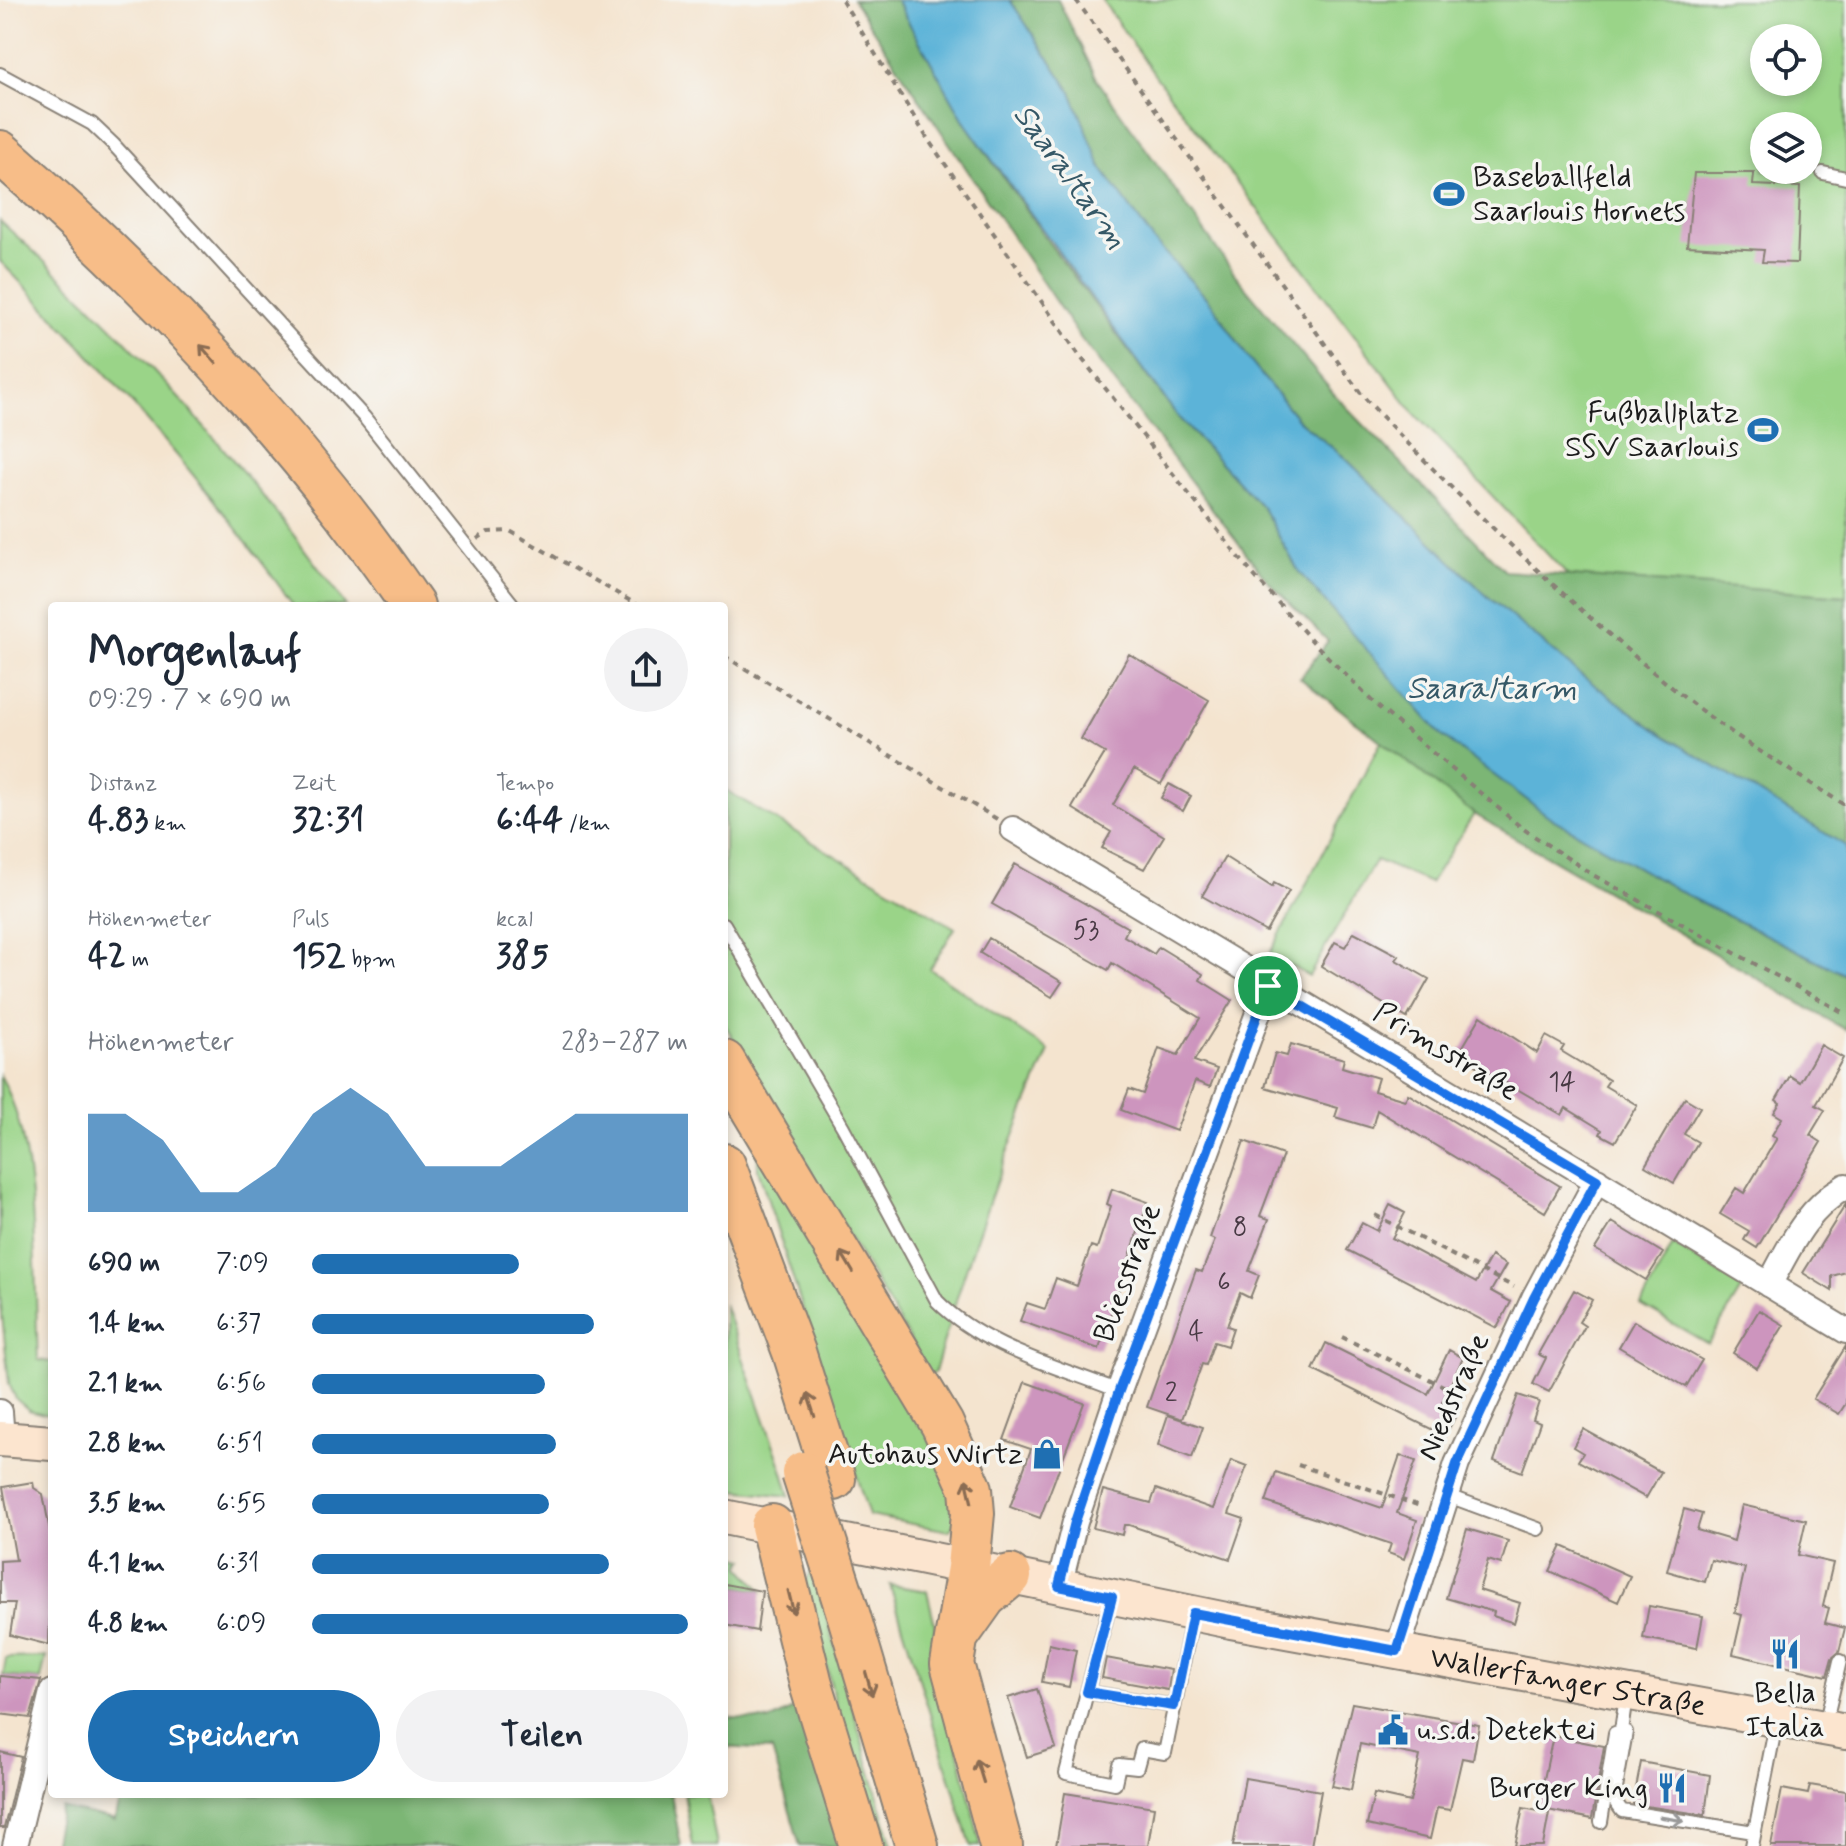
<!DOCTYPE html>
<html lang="de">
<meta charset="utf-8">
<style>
:root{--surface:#fff;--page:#f2f2f3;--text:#1f2937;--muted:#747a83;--accent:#1f6fb2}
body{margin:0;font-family:Mynerve,sans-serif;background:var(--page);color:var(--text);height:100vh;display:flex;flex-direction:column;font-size:30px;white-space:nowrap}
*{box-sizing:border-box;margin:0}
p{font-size:26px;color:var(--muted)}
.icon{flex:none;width:44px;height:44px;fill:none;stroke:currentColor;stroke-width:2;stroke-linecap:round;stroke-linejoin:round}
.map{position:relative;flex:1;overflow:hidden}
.details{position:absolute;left:48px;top:602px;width:680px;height:1196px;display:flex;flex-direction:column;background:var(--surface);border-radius:8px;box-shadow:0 4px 12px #0003}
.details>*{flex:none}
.tools{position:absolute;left:1750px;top:24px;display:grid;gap:16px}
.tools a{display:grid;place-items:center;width:72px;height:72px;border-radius:50%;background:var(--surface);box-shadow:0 4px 12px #0003;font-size:40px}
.pin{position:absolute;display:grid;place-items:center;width:68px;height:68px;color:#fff;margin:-34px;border:4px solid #fff;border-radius:50%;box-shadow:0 2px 8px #0007}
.round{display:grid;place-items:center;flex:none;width:84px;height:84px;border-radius:42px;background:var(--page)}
.headline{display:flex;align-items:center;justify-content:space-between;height:136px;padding:0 40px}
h1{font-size:44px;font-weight:800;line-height:60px}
.metrics{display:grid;grid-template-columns:repeat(3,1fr);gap:12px;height:136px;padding:8px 40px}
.metrics div{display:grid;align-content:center}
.metrics b{font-size:34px;font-weight:800}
.metrics small{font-size:22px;font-weight:400}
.metrics p{font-size:22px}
.chart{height:224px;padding:16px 40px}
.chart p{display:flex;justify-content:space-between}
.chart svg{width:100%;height:144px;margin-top:8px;fill:var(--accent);opacity:.7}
.primary-button{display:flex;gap:16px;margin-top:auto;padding:16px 40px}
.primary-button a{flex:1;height:92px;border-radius:48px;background:var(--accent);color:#fff;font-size:32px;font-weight:800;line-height:92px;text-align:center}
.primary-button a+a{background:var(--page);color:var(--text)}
ul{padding:0 40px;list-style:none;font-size:26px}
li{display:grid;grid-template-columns:128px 96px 1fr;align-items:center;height:60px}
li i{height:20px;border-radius:10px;background:var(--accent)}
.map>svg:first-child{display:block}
.green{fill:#9ad488;stroke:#5b7852;stroke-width:2;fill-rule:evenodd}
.forest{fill:#7bb674;stroke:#4c6948;stroke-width:2}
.water{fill:#5bb3d8;stroke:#3c687a;stroke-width:2}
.building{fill:#cd95be}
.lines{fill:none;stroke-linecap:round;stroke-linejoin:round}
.lane-casing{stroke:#888076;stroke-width:16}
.street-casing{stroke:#888076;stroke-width:28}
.secondary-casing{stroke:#888076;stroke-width:38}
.highway-casing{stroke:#888076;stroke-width:46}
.path{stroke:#888076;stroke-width:4;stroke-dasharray:6 6;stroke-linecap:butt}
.lane{stroke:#fff;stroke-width:12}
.street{stroke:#fff;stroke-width:24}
.secondary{stroke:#fce5cf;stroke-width:34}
.highway{stroke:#f7bd88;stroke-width:42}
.highway-bridge-casing{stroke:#888076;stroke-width:46;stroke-linecap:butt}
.highway-bridge{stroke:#f7bd88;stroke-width:42}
.oneway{stroke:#8a6c52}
.oneway2{stroke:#999}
.route-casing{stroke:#fff;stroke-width:16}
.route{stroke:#1a73e8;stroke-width:10}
.labels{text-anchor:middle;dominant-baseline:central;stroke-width:7;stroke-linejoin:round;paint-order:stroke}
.number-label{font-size:26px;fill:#483a44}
.poi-label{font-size:30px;fill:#1c1c1c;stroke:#f6f6f2;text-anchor:end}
.street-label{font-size:30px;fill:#1c1c1c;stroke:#f6f6f2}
.water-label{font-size:32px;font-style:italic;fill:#355867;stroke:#f6f6f2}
</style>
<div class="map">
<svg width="1846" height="1846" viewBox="0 0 1846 1846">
<rect width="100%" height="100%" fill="#f6f6f2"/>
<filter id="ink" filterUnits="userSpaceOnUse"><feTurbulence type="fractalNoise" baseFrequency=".0125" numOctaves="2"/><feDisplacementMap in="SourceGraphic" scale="16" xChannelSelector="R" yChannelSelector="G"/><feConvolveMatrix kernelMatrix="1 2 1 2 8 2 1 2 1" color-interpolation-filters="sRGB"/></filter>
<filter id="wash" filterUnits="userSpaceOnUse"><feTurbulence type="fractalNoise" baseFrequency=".006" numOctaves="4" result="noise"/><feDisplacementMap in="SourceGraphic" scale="32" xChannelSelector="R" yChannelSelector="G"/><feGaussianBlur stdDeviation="1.8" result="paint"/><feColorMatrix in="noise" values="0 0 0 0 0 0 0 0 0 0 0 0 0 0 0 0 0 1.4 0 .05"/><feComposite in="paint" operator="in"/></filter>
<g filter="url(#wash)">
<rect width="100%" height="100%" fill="#f4e4cf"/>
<path class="green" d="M1102 0H1846V596L1569 577 1415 414 1156 77ZM1764 38H1808V82H1764ZM1764 126H1808V170H1764Z
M0 221C128 335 247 466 346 606H294C206 483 106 369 0 261Z
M1382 740 1474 814 1430 883 1376 860 1309 976 1269 955Z
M724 789 955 928 930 969 1049 1051C1003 1156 966 1261 935 1372L931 1376 724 1023Z
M0 1075C40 1144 34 1279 38 1360L52 1362V1416L29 1410 16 1399 9 1384 0 1295Z
M757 1145 928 1426 960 1517 949 1531 869 1516 758 1169Z
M1673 1244 1742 1288 1708 1344 1641 1305Z
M724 1304 782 1469 790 1496 724 1489Z
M724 1554 745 1559 740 1566 762 1591 724 1584Z
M812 1569 823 1604 892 1846H878L851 1763 805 1583Z
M890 1585 927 1591 935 1625 934 1647 981 1846H971Z
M46 1657 41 1680 3 1676 6 1658Z
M684 1794H707L717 1846H693Z"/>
<path class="forest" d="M853 0H896L966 124 1049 243 1179 418 1263 508 1299 572 1343 621 1551 818 1692 898 1846 975V1030L1474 814 1300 678 1328 641 1267 580 1078 335Z
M1010 0H1058L1098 81 1236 276 1334 394 1505 571 1846 596V846L1663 735 1577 672 1486 595 1345 458 1298 420 1250 361 1212 304 1155 242 1102 169 1071 92Z
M806 1702 845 1846H800L772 1750 724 1747V1717L770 1721Z
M122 1794H671L681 1846H53L61 1808 115 1820Z"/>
<path class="water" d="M896 0H1010L1071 92 1102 169 1155 242 1212 304 1250 361 1298 420 1345 458 1486 595 1577 672 1663 735 1846 846V975L1692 898 1551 818 1442 736 1299 572 1263 508 1179 418 966 124Z"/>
<g id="blocks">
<path class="building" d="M1694 173H1754L1753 185 1800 187 1797 263 1762 262 1764 250 1687 246Z
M1129 654 1209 700 1161 784 1134 769 1113 805 1164 836 1144 869 1102 848 1111 832 1072 808 1105 753 1081 739Z
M1169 784 1191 796 1183 811 1161 798Z
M1225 857 1272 887 1274 883 1289 891 1266 932 1202 896Z
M1015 864 1128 928 1124 936 1154 954 1159 947 1203 974 1200 980 1232 1000 1194 1061 1217 1069 1210 1087 1195 1081 1176 1131 1121 1110 1129 1089 1143 1094 1159 1048 1178 1055 1200 1018 1112 963 1108 970 992 904Z
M1354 932 1399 956 1396 960 1429 979 1407 1018 1321 966 1335 942 1345 947Z
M989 938 1062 982 1052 997 980 953Z
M1481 1016 1537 1053 1546 1036 1564 1046 1561 1051 1609 1080 1605 1086 1637 1105 1615 1142 1600 1134 1602 1130 1566 1108 1562 1115 1458 1055Z
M1291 1044 1344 1059 1342 1067 1378 1078 1374 1091 1405 1100 1408 1094 1560 1186 1545 1212 1377 1110 1372 1128 1335 1117 1338 1108 1265 1087 1275 1053 1287 1056Z
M1821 1045 1843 1058 1816 1105 1825 1110 1810 1135 1821 1142 1757 1248 1744 1240 1749 1231 1720 1214 1736 1188 1744 1193 1777 1138 1772 1135 1782 1118 1774 1113 1780 1103 1776 1100 1790 1076 1800 1082Z
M1685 1098 1700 1107 1684 1134 1698 1142 1674 1183 1645 1166Z
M1244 1141 1283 1155 1260 1216 1269 1219 1249 1271 1259 1275 1250 1298 1240 1293 1227 1326 1233 1328 1227 1346 1214 1342 1206 1365 1202 1364 1182 1419 1147 1407 1196 1270 1202 1272 1215 1240 1210 1238Z
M1112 1189 1148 1202 1099 1349 1020 1321 1027 1303 1045 1309 1056 1278 1077 1286 1091 1246 1097 1248 1111 1206 1107 1204Z
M1846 1204V1272L1832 1276V1291L1803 1273Z
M1390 1205 1405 1213 1392 1238 1476 1283 1491 1256 1506 1265 1491 1291 1511 1302 1497 1328 1347 1250 1362 1223 1377 1231Z
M1612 1222 1663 1253 1646 1280 1595 1249Z
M1574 1290 1592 1300 1579 1322 1585 1326 1549 1392 1533 1384 1546 1358 1538 1354Z
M1759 1310 1784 1325 1757 1368 1733 1353Z
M1634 1321 1702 1360 1686 1387 1619 1347Z
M1326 1343 1428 1394 1449 1350 1463 1358 1442 1402 1459 1410 1445 1436 1313 1370Z
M1846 1346V1403L1839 1414 1813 1399Z
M1025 1382 1084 1403 1040 1518 1010 1507 1031 1449 1004 1440Z
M1518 1395 1539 1402 1533 1420 1540 1423 1522 1472 1494 1461Z
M1168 1415 1203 1427 1192 1458 1158 1445Z
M1583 1429 1661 1472 1646 1498 1578 1461 1583 1453 1573 1447Z
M1400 1455 1416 1461 1397 1513 1417 1520 1404 1559 1388 1553 1391 1544 1266 1502 1276 1472 1382 1508Z
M1231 1460 1247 1466 1229 1514 1244 1519 1230 1559 1129 1525H1124L1122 1535 1093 1528 1103 1490 1151 1503 1156 1489 1213 1509Z
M33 1482 34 1488 43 1494 52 1542 49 1645 10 1635 15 1603H0V1561L16 1560 3 1487Z
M1742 1505 1806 1520 1798 1555 1833 1563 1823 1606 1829 1608 1825 1623 1845 1628 1839 1652 1832 1658 1827 1676 1733 1654 1742 1615 1735 1613 1745 1568 1711 1560 1705 1582 1667 1571 1684 1509 1702 1514 1697 1530 1734 1541Z
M1467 1529 1508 1541 1501 1564 1488 1560 1479 1590 1520 1603 1514 1623 1493 1616 1494 1612 1446 1598Z
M1562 1546 1630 1576 1618 1602 1550 1571Z
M724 1584 762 1591 757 1631 724 1625Z
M1649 1606 1703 1616 1697 1648 1643 1638Z
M1049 1644 1076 1650 1069 1687 1042 1682Z
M1106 1658 1171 1670 1168 1690 1102 1678Z
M0 1676 41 1680 30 1718 0 1714Z
M1037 1689 1056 1748 1027 1757 1008 1698Z
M1352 1703 1479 1725 1473 1760 1462 1758 1450 1810 1437 1808 1430 1839 1367 1825 1374 1794 1410 1802 1420 1756 1360 1744 1351 1790 1332 1786Z
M1553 1736 1604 1746 1592 1819 1538 1808Z
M0 1752 21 1757 4 1828H0Z
M1641 1762 1710 1775 1705 1815 1633 1804Z
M1245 1778 1321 1791 1311 1846H1233Z
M1810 1785 1846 1791V1846H1771L1782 1789 1808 1794Z
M1065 1793 1154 1807 1148 1846H1056Z
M1523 1808 1549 1813 1543 1846H1515Z"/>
</g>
</g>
<g filter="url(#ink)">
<use href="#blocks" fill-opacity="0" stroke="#888076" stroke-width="2"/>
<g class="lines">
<g class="lane-casing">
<path id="lane" d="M0 74 92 124 113 144 364 417 514 606
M1823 173 1846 178
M724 924 843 1127 937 1301C985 1349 1057 1366 1119 1391
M1446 1495 1538 1529
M1111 1600 1066 1773 1115 1783 1119 1765 1137 1767 1142 1749 1165 1753 1193 1614
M1087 1692 1174 1706
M1825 1725 1840 1661
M1621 1731 1626 1732 1614 1800 1622 1811 1754 1832
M1601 1822 1615 1733 1621 1731 1626 1696
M1752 1846 1776 1724"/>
</g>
<g class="street-casing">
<path id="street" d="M1013 829 1846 1331
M1769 1285C1790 1246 1806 1209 1846 1186
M0 1412 2 1439
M1059 1586 1075 1522 1119 1391 1268 986
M1397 1651 1457 1464 1534 1298 1597 1180
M15 1846 52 1692"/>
</g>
<g class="secondary-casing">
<g id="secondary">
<path d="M0 1439 52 1443"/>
<path id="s1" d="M724 1517 1231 1621 1846 1732"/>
</g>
</g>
<g class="highway-casing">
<path id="highway" d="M0 152C153 286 298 438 413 606
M724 1062 942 1424 971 1489 973 1513 968 1568 952 1664 1001 1846
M724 1165 794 1352 834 1479
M772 1526 811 1684 861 1846
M847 1610 917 1846
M958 1635 985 1597 1010 1576"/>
</g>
<path class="path" d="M842 0 929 141 1079 355 1250 571 1314 643 1375 704 1522 828 1593 875 1846 1014
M1076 0 1362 395C1459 499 1565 600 1675 690 1727 733 1789 769 1846 806
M477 539 488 532 510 531 639 606
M724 656 997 819
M1375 1215 1514 1287
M1342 1337 1466 1397
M1298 1465 1420 1506"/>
<use href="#lane" class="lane"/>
<use href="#street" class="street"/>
<use href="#secondary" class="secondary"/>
<use href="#highway" class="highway"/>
<g class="highway-bridge-casing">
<path id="highway-bridge" d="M803 1473 847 1610"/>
</g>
<use href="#highway-bridge" class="highway-bridge"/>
</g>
<defs><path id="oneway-shaft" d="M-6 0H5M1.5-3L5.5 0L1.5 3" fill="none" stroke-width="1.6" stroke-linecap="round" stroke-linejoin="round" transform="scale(2)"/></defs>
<g class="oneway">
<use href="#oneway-shaft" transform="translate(208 354) rotate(-131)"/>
<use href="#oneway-shaft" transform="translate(847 1262) rotate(-121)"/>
<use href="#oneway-shaft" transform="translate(811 1405) rotate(-108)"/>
<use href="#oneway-shaft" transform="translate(969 1491) rotate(-103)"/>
<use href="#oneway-shaft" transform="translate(791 1602) rotate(76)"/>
<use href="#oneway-shaft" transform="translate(869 1684) rotate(74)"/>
<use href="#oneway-shaft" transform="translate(980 1771) rotate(-107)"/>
</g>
<use class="oneway2" href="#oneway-shaft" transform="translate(1672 1819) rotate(9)"/>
</g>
<g class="lines" filter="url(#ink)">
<g class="route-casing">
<path id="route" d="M1268 986 1597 1180 1534 1298 1457 1464 1397 1651 1193 1613 1174 1706 1087 1692 1112 1597 1059 1586 1075 1522 1119 1391Z"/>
</g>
<use href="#route" class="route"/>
</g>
<defs>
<g id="stadium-bare" transform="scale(2.4)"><path d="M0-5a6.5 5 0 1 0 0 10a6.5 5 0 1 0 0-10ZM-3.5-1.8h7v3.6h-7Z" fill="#1f6fb2" stroke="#f6f6f2" stroke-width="2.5" paint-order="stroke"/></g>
<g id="shop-bare" transform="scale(2.4)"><path d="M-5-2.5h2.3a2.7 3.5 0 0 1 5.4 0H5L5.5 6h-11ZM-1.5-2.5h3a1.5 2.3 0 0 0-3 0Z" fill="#1f6fb2" stroke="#f6f6f2" stroke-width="2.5" paint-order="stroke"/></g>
<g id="restaurant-bare" transform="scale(2.4)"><path d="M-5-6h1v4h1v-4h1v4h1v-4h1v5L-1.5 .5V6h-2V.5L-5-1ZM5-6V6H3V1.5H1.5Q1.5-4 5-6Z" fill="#1f6fb2" stroke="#f6f6f2" stroke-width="2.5" paint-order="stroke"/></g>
<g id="civic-bare" transform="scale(2.4)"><path d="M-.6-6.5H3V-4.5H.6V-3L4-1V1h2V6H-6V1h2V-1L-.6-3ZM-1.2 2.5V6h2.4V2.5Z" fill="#1f6fb2" stroke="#f6f6f2" stroke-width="2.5" paint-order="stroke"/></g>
</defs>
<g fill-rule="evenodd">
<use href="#stadium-bare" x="1449" y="194"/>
<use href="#stadium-bare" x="1763" y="430"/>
<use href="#shop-bare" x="1047" y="1454"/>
<use href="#restaurant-bare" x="1785" y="1654"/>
<use href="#civic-bare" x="1393" y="1730"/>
<use href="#restaurant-bare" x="1672" y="1788"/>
</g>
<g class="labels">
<g class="number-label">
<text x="1086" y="931">53</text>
<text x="1562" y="1083">14</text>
<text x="1240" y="1228">8</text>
<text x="1224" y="1283">6</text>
<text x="1196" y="1333">4</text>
<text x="1171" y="1394">2</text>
</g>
<g class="poi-label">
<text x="1473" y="177" text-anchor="start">Baseballfeld<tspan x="1473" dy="34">Saarlouis Hornets</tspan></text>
<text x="1739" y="413">Fußballplatz<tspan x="1739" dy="34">SSV Saarlouis</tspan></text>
<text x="1023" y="1454">Autohaus Wirtz</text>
<text x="1785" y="1693" text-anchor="middle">Bella<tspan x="1785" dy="34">Italia</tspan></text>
<text x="1417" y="1730" text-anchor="start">u.s.d. Detektei</text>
<text x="1648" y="1788">Burger King</text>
</g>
<g class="street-label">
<text transform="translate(1446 1052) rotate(31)">Primsstraße</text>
<text transform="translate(1128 1273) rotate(-70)">Bliesstraße</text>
<text transform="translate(1454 1397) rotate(-66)">Niedstraße</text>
<text stroke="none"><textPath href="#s1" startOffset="860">Wallerfanger Straße</textPath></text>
</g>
<g class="water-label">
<text transform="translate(1070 177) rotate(54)">Saaraltarm</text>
<text x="1492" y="689">Saaraltarm</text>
</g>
</g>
</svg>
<div class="tools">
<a><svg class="icon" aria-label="locate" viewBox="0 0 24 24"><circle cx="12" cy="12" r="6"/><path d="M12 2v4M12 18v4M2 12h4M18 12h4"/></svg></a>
<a><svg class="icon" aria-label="layers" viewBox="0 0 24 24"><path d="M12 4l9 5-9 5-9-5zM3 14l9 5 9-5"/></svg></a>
</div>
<div class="pin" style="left:1268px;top:986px;background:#1e9e55"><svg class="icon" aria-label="arrive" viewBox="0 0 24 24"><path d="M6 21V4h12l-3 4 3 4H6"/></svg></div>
<section class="details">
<div class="headline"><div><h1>Morgenlauf</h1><p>09:29 · 7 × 690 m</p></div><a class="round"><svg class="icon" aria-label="share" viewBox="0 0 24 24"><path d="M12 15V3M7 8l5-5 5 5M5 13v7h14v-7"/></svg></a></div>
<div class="metrics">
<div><p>Distanz</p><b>4.83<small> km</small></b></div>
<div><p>Zeit</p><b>32:31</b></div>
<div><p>Tempo</p><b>6:44<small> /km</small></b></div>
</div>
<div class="metrics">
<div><p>Höhenmeter</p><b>42<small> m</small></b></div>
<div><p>Puls</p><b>152<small> bpm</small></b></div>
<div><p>kcal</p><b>385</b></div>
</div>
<div class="chart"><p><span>Höhenmeter</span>283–287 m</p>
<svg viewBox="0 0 160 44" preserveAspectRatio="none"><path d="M0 44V14L10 14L20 22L30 38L40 38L50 30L60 14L70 6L80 14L90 30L100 30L110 30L120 22L130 14L140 14L150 14L160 14V44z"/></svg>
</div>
<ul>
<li><b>690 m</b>7:09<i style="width:55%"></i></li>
<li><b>1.4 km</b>6:37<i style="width:75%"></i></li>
<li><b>2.1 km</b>6:56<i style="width:62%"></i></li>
<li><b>2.8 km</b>6:51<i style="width:65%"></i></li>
<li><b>3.5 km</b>6:55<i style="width:63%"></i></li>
<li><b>4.1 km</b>6:31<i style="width:79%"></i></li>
<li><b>4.8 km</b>6:09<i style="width:100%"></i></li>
</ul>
<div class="primary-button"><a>Speichern</a><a>Teilen</a></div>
</section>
</div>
